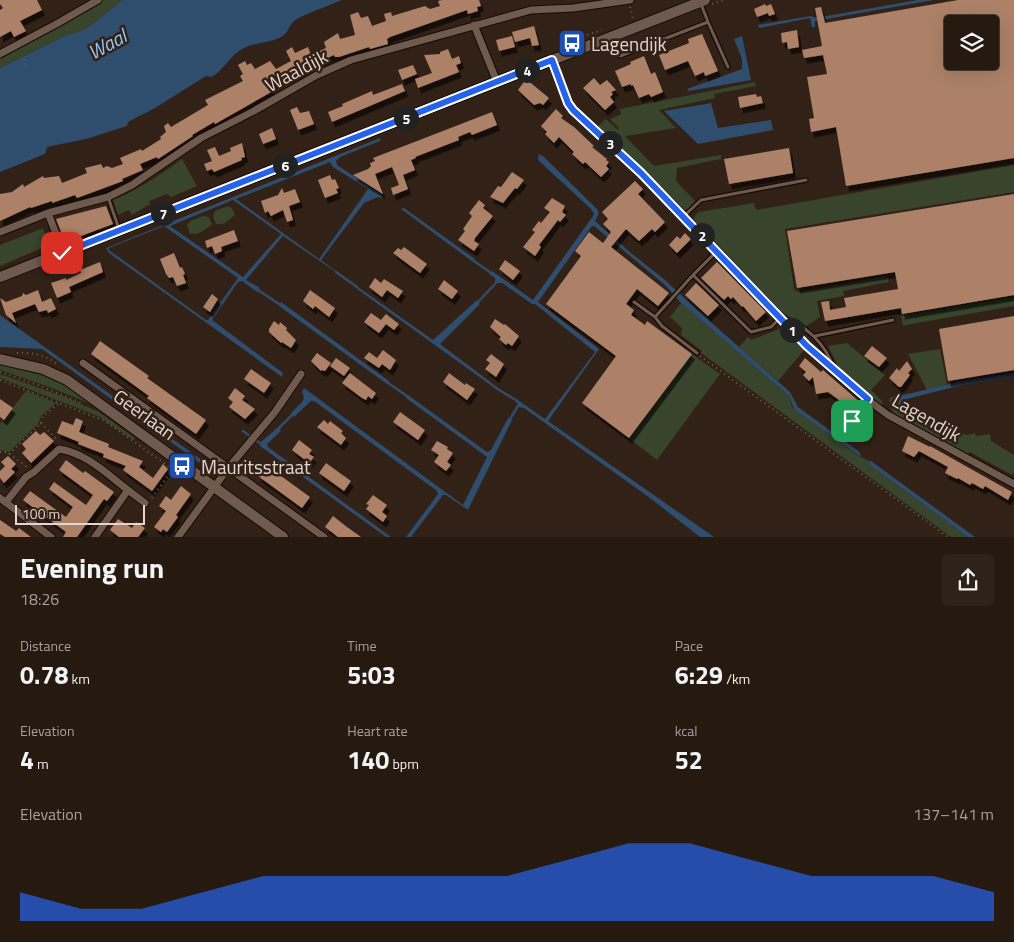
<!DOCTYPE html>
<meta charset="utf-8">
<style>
:root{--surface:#261910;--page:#2e2219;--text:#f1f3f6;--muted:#a4a09f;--line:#423830;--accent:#2563eb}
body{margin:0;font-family:"Titillium Web",sans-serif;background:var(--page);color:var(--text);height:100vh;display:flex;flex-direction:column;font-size:19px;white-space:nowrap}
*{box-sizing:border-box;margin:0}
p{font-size:16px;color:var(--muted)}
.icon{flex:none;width:28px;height:28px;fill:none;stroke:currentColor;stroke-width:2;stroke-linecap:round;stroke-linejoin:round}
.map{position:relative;height:537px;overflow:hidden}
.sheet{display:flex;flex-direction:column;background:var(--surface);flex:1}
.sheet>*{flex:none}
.buttons{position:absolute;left:944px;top:15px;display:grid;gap:10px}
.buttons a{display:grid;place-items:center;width:55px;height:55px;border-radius:5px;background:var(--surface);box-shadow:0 5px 20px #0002,0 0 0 1px var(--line);font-size:25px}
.scale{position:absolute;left:15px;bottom:12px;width:130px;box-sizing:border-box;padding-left:5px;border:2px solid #e2d6cf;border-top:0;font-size:14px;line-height:18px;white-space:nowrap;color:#e2d6cf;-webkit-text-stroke:4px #322116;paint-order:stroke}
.pin{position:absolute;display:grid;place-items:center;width:42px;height:42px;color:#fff;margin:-21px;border-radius:10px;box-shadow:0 2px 8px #0006}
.km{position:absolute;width:25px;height:25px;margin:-12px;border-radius:50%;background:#222;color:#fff;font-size:14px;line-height:25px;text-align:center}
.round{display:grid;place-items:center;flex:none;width:52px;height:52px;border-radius:5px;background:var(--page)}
.headline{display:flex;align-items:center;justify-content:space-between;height:85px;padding:0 20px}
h1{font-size:28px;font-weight:700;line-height:38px}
.stats{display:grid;grid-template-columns:repeat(3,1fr);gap:8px;height:85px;padding:5px 20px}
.stats div{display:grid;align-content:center}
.stats b{font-size:25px;font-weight:700}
.stats small{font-size:14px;font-weight:400}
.stats p{font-size:14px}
.chart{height:140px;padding:10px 20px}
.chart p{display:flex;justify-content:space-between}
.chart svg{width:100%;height:90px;margin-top:5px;fill:var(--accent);opacity:.7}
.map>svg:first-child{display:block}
.green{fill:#38442b}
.water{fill:#2f4d6d;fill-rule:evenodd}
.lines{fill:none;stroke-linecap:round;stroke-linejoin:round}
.stream{stroke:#2f4d6d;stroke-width:2.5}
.building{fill:#ac8167;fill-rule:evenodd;filter:url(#shadow)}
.lane-casing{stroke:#190a03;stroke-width:5.5}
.street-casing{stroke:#190a03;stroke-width:9}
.secondary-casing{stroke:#190a03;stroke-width:12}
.path{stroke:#706157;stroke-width:2;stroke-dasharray:1 4;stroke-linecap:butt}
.lane{stroke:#6e5a4e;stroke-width:3}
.street{stroke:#6e5a4e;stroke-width:7}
.secondary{stroke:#6e5a4e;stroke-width:10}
.route-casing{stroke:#fff;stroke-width:10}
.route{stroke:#2563eb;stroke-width:6}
.labels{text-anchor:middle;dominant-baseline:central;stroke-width:5;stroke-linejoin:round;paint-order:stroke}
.poi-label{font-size:19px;fill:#e2d6cf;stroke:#322116;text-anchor:start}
.street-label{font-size:19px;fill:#e2d6cf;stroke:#322116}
.water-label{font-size:20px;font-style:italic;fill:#92c5fc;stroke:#322116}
</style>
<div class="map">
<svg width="1014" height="537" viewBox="0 0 1014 537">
<defs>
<filter id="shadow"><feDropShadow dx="3" dy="5.5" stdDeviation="0" flood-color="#0009"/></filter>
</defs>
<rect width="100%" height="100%" fill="#322116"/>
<path class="green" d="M102 0H122L94 23 81 31 67 35 0 68V56L56 27Z
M755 82 756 86 714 94 715 98 659 110 676 128 625 136 654 166 721 155V159L677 168 676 181 695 201 689 209 685 210 682 208 654 180 597 127 606 119 618 130 619 128 610 119 621 114 620 109Z
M182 159 197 186 171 197 167 194 149 201 150 204 132 215 129 210 118 215 113 200C138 190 160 175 182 159Z
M1014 165V192L785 229 794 289 797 292 887 276 889 282 843 291 844 296 817 301 820 317 805 327 782 312 694 223C693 218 695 214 699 212L754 203 756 210Z
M228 206 232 208 235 215C228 219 226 226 216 224L213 216 215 211Z
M203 216 209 217 212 225C202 231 202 234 190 234L187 225 190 221Z
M43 228 49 245 0 266V245Z
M1014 297V306L906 325 903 326 901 316Z
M681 303 789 396 792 407 859 456 869 461 870 465 968 537H951L701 353 702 351 681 335 682 328 670 317Z
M782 328 804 350 778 381 739 347 748 337 751 340Z
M847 343 885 375 871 390 882 401 883 407 839 368 828 346Z
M940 349 947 385 927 390 908 354Z
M692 354 720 374 657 460 630 439Z
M0 364 46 374 74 389 103 409 52 388 0 370Z
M0 374 65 397 99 412 135 438 133 440 98 416 0 378Z
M26 391 56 403 41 416 38 424 9 452 0 450V424Z
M899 396 897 398 926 421 949 432 950 430 968 435 975 433 976 436 990 434 991 441 1014 455V472L1012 475 970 452 967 454 893 414 889 400 891 397Z"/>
<path class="water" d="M122 0H342C333 4 299 16 293 22 287 29 289 33 279 38 266 44 251 42 239 51 228 59 223 70 212 77L206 76 155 108 128 122 127 126 86 139 47 147 45 154 0 172V68L67 35 81 31 94 23Z
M917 0H934L815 21V27H812L810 18 759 28 758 25 811 16 816 18Z
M742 36 751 80 689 91 687 89 742 69V59L734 39Z
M711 103 718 128 771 120 773 130 698 144 664 111Z
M380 138V141L340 157 336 161 337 165 384 196 381 198 378 197 364 203 321 260 336 271V272L283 236 246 280 260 288 257 292 242 281 238 282 212 320 283 373 282 377 109 253 106 248ZM330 162 333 167 368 189 319 259 236 199ZM233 200 281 234 243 277 170 226ZM164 226 238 278 208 320H206L109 250V248Z
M539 154 543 156 597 209 599 213 595 221 631 253 665 280 696 309 790 392 798 407 858 451 861 455 860 456 794 409 789 396 681 303 665 285 594 226H592L538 302 599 349 548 421 714 537H700L650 498 524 408 519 407 517 403 514 400 515 398 545 419 595 352 535 304H532L502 283H495V278L489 274 492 271 533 300 593 216 594 214 591 209 538 160Z
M404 208 475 259 473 262 401 209Z
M358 287 433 340 477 300 480 304 440 344 497 387 496 389 357 289Z
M281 302 389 381 387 384 279 306Z
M0 315 199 458 207 464V465L204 466 42 349 0 347Z
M1014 373V376L962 385 903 400 904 403 950 430 949 432C935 425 907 415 898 401L899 396 959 382Z
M304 388 463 505 487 457 406 398 408 395 487 452 491 450 508 418 512 420 468 510 446 495H443L411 537H406L438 494 437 491 314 401H311L294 417 291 413 302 402 304 398 302 392Z
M278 427 281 431 267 444 268 447 391 537H386L260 446 261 442Z
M869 461H871L975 537H968L870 465Z"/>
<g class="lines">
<path class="stream" d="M474 261 491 273
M336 272 357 287
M258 290 279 304
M478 302 496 283
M388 383 407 396
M496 388 514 399
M510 419 518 406
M279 428 292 415
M243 431 260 443"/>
</g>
<path class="building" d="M0 0H37L42 10 20 21 26 31 14 37 11 31 0 37V10L3 8 0 4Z
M442 0H479L481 6 477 7 478 11 468 14 467 10 390 37 387 39 388 44 370 49 369 47 339 57H335L334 55 319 62 321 67 296 79 292 71 269 84 273 91 215 124 214 122 192 135 193 136 158 159 157 157 140 164 143 170 122 179 123 181 77 198 75 195 52 203V201L31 208 30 207 0 221V194L12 192 23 184 24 187 43 176 44 178 59 176 62 183 87 173 85 168 101 164 103 168 107 166 112 168 123 164 120 158 141 149 142 151 161 139 160 137 166 132 164 126 168 123 171 127 208 105 205 100 243 81 240 76 243 74 238 65 245 61 247 65 251 63 255 69 270 61 276 69 291 61 286 51 292 47 295 53 308 47 311 55 326 48 324 42 338 33 340 39 355 35 350 15 358 12 361 18 368 16 372 26 386 21 384 14 391 12 392 16 425 6 430 9 440 6 438 1Z
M958 0H1014V158L846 186 836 127 811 132 809 119 814 118 807 77 827 74 823 55 804 58 802 50 822 46 815 8 821 7 825 23ZM952 24H990V61H952Z
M765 4 766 6 771 4 775 14 769 16 768 13 757 17 754 9Z
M534 26 539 45 532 46 530 38 515 42 512 32Z
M797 30 799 47 788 49 787 42 782 43 781 33Z
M702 34 718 71 705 76 704 72 695 76 688 61 665 70 659 55 689 43 688 39Z
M512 36 515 47 499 51 496 40Z
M448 49 452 59 459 56 461 63 456 65 459 72 418 88 415 79 432 73 424 55 440 54V52Z
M644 56 651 74 655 72 663 92 651 97 649 94 639 98 633 85 631 86V84L622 87 615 71 631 64 630 62Z
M413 65 417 74 402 80 398 70Z
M594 78 600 85 607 80 616 90 611 92 613 94 610 97 614 102 605 110 583 88Z
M526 79 549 98 543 105 540 103 534 105 518 90Z
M402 84 405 91 332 122 328 112 343 106 342 104 372 91 373 95Z
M756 94 757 97 761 96 763 103 740 108 738 97Z
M297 107 300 113 309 111 314 124 298 130 290 110Z
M556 109 563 116 561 118 574 127 594 146 592 147 607 159 606 160 609 162 606 166 609 169 601 177 585 162 583 164 572 154 574 152 559 137 554 143 545 134 547 132 541 126Z
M492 112 497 125 472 135 470 132 458 137 459 140 415 157 416 158 411 160 415 170 403 175 408 189 393 195 391 188 399 185 392 167 375 174 383 194 353 175 368 169 371 166 370 163 375 161 373 158Z
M272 128 276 139 263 144 259 134Z
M242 143 245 157 241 158 242 160 214 172 212 169 207 171 204 164 212 161 207 150 215 147 219 156 231 151 230 148Z
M789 148 793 173 729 184 724 159Z
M512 172 524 180 517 189 515 188 503 203 490 197 498 186 501 187Z
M330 175 332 180 335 179 339 188 336 189 338 193 325 198 318 180Z
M635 181 643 189 638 194 665 222 655 232 652 229 639 241 626 229 611 247 669 293 658 306 637 289 626 304 634 310 631 315 645 325 647 321 692 354 629 438 582 403 616 356 546 304 581 256 575 251 589 232 603 243 611 232 603 224 608 219 602 212Z
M282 188 284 193 295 189 300 202 289 206 293 220 287 222 283 210 271 216 268 211 265 213 261 201 278 195Z
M1014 194V295L902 314 901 308 825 321 821 302 829 301 830 310 846 307 844 298 898 289 895 272 797 288 787 231Z
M552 198 565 206 562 212 566 215 560 222 558 220 539 245 541 247 535 256 523 247 535 232 532 230 539 221 541 223 550 212 544 208Z
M479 200 485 205 483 208 493 216 475 238 474 241 479 244 474 251 458 240 465 231 463 229 472 216 469 213Z
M106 206 113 224 65 242 56 219Z
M234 230 238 241 221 247 222 251 215 254 212 246 207 248 205 241Z
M685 233 691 239 677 253 669 245 677 236 680 239Z
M404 247 427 264 420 273 393 253 398 248 401 250Z
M174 253 180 268 182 267 185 274 183 275 186 283 177 286 173 277 169 278 166 274 160 259Z
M505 260 520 271 513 280 499 269Z
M100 262 103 272 69 287 71 292 57 298 51 283 66 278V280L81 273 80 270Z
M717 262 766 312 756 321 743 306 742 307 733 297 731 299 728 296 724 300 701 278Z
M375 278 381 283 384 279 403 291 398 298 387 290 382 297 369 287Z
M444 280 458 291 452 299 438 289Z
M696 283 719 305 708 316 685 295Z
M38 290 42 302 51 298 56 309 48 313 47 310 39 312 35 304 12 313 16 323 6 315 0 298 6 302 22 296 23 293 26 295Z
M310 290 335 308 329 317 315 306 313 309 303 301Z
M212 294 218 299 210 312 203 307Z
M371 313 381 320 386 314 399 324 394 330 386 324 379 333 364 322Z
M1014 316V370L948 381 939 329Z
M495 319 504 325 505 324 519 336 512 346 508 343 506 345 499 339 501 337 490 327Z
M274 321 279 325 280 322 287 328 286 330 296 340 291 348 282 342 281 343 269 332V329Z
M100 341 149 376 147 378 206 420 196 434 147 398 149 396 91 354Z
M872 346 887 358 879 367 864 356Z
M383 350 396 360 390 370 382 364 379 368 364 358 369 352 377 358Z
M317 353 331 363 325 371 322 370 321 371 311 361Z
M491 354 504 364 496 377 485 369 490 363 486 360Z
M336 358 350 368 344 376 330 366Z
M805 358 821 372 823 370 861 403 854 411 828 392 816 394 813 377 809 381 803 375 806 372 799 366Z
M907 361 912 369 908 373 910 375 901 387H899L889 378 897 368 899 371Z
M251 369 271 383 264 393 244 379Z
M350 373 376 393 372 399 368 396 366 400 362 398 342 383Z
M449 373 465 385 466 383 475 389 467 400 443 382Z
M235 388 245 396 242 400 255 409 245 419 229 407 233 402 228 398Z
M0 399 13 408 4 420 0 417Z
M400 412 425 430 418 440 393 422Z
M76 418 83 421 79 432 109 444 108 447 143 461 139 467 153 478 163 464 168 469 152 491 123 470 126 466 103 457 104 454 78 444 79 442 57 433 62 421 73 425Z
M324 420 328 424 330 421 343 431 341 433 346 438 341 445 317 427Z
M36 431 40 435 44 432 54 441 31 463 22 453 26 449 22 444Z
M908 436 930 447V446L1012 492 1008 500 985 486 983 489 972 483 970 485 958 478 957 479 945 473 948 467 919 451 914 457 902 451Z
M299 440 312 450 309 454 314 457 309 463 292 450Z
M437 441 448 447 447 449 453 453 447 462 451 465 446 471 434 462 439 455 431 450Z
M8 456 16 464 11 469 15 472 4 483 0 478V471L5 466 1 462Z
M66 460 83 473 85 471 114 492 107 501 104 499 77 537H63L66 532 23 500 30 491 66 517 73 507 49 489 54 482 86 505 93 495 59 470Z
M326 463 351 481 344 491 319 473Z
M266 465 310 497 302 508 258 476Z
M181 486 191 494 176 515 178 517 167 532 163 529 161 532 154 527 166 511 159 506 166 496 171 500Z
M373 495 387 505 382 512 387 516 383 522 366 509 369 505 366 504Z
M333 516 347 527 361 537H338L325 527Z
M118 519 132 528 136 522 145 528 138 537H119L110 530Z
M0 520 16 531 19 528 31 537H5L0 534Z"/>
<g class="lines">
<g class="lane-casing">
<path id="lane" d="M708 22 728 67
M613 39 620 56 708 22 701 4
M108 197 119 229
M684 216 701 200 806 180
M717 251 693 275 751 332 771 327 780 318C805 322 826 345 834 369
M634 302 655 317 693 275
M655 317 662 326 697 353
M815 336 893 320
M852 421 867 400"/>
</g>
<g class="street-casing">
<path id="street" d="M474 25 497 82
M0 54 58 23 98 0
M551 60 568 103 573 110C631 161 685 216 737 272 785 322 831 375 888 415L1014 484
M48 213 63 252
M0 232 48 213 108 197 132 185 201 138 252 112 317 75 351 60 531 10 573 8 630 0
M83 363 324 537
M128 490 145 503
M0 498 51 537
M6 502 26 477 34 472 59 449C86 453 107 474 128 490L95 537
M178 537 229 467 275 412 301 374"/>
</g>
<g class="secondary-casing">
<path id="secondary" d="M0 277 705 0
M0 359 43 369 67 380 283 537"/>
</g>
<path class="path" d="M712 4 724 0
M630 7 633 19
M564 44 569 41 602 30
M24 59 27 66
M17 353C32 352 45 355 57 364
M700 356 948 537
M0 372 41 386 81 403
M0 380 105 421 178 473H180
M41 423 58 441
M0 452H7L28 468
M9 454 41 423 43 416 59 403
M152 498 172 470"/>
<use href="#lane" class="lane"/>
<use href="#street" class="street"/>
<use href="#secondary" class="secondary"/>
</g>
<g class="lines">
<g class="route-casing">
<path id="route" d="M62 253 552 60 568 103 573 110 641 173 807 346 868 399 852 421"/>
</g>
<use href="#route" class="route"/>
</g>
<defs>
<g id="bus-square" transform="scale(1.4375)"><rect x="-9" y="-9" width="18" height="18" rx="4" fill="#1a4fb4" stroke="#322116"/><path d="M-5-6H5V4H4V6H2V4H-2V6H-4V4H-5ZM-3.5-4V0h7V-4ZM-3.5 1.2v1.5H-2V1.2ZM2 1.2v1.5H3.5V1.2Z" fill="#fff"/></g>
</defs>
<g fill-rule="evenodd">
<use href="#bus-square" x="572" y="43"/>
<use href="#bus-square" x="182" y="466"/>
</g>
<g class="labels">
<g class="poi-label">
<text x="591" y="43">Lagendijk</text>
<text x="201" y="466">Mauritsstraat</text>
</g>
<g class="street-label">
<text transform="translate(296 70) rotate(-28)">Waaldijk</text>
<text transform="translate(145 414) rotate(36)">Geerlaan</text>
<text transform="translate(927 417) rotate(30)">Lagendijk</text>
</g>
<g class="water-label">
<text transform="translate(107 44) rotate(-29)">Waal</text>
</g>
</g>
</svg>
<div class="buttons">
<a><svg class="icon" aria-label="layers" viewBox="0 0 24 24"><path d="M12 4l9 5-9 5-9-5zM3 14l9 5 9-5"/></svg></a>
</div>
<div class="scale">100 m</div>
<div class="pin" style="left:852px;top:421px;background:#1e9e55"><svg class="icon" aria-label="arrive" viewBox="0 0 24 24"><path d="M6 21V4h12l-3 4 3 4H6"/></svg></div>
<div class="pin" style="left:62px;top:253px;background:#d93025"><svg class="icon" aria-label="check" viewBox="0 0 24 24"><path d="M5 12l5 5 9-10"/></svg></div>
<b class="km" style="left:792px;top:330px">1</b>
<b class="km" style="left:702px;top:235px">2</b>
<b class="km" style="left:610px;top:143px">3</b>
<b class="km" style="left:527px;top:70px">4</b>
<b class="km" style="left:406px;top:118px">5</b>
<b class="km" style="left:285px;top:165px">6</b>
<b class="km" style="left:163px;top:213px">7</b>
</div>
<section class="sheet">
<div class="headline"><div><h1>Evening run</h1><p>18:26</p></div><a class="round"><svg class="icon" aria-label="share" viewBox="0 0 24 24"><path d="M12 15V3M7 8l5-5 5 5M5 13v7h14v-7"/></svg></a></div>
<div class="stats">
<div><p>Distance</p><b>0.78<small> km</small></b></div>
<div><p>Time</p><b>5:03</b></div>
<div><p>Pace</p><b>6:29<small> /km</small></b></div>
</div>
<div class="stats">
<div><p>Elevation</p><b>4<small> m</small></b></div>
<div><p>Heart rate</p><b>140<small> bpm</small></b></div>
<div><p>kcal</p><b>52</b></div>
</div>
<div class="chart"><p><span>Elevation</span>137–141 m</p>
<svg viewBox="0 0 160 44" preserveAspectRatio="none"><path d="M0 44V30L10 38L20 38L30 30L40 22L50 22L60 22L70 22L80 22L90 14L100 6L110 6L120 14L130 22L140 22L150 22L160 30V44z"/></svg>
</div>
</section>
